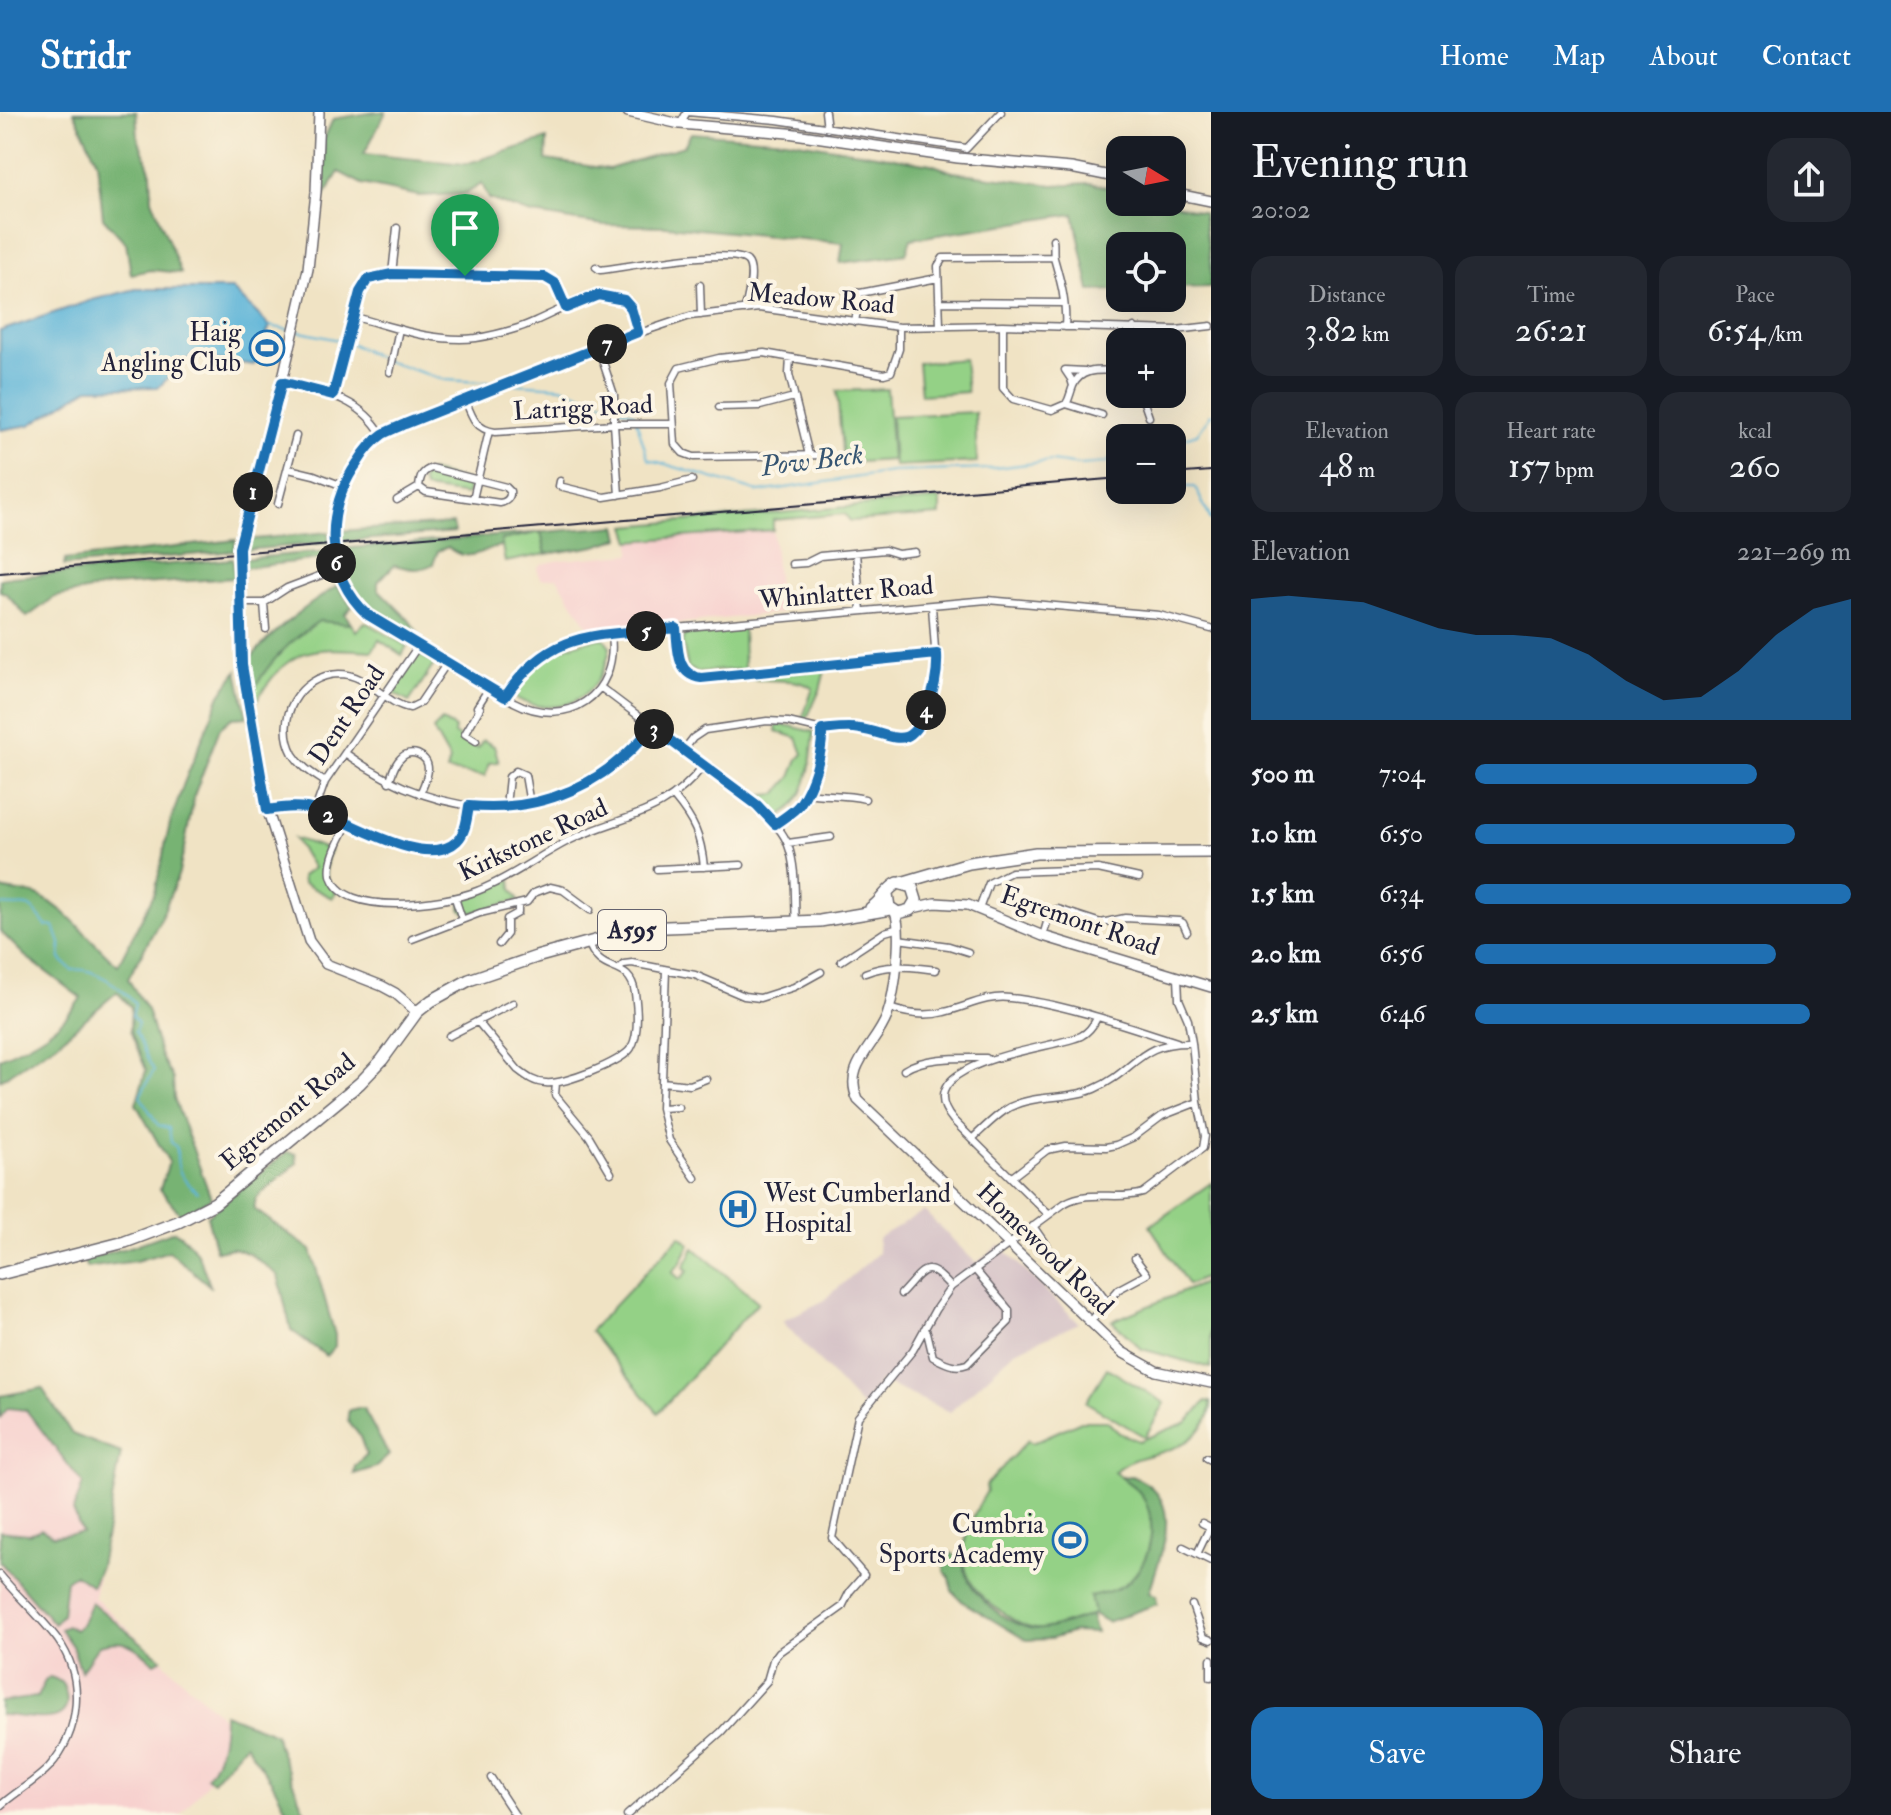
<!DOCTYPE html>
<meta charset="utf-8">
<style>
:root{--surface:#171b24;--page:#242831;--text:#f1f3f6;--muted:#9ea1a6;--accent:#1f6fb2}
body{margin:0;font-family:"IM FELL Double Pica",serif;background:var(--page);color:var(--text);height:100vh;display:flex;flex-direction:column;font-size:30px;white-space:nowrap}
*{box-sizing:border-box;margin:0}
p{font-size:26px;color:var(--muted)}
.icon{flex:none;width:44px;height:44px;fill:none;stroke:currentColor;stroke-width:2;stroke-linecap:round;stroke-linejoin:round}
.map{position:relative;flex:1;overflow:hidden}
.panel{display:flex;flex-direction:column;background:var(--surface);width:680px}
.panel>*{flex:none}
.needle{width:52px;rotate:100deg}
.buttons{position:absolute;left:1106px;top:24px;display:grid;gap:16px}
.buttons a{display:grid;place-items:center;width:80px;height:80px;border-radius:16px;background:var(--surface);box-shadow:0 8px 32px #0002;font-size:40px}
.pin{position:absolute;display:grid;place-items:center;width:68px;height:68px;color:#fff;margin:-82px -34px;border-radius:50% 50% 50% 0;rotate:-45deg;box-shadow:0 0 8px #0007}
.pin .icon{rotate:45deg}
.km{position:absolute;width:40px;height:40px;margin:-20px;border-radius:50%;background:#222;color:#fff;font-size:22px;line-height:40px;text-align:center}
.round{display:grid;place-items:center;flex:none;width:84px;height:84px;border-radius:24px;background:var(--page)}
.headline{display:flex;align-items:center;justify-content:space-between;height:136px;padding:0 40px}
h1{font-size:44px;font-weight:600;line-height:60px}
.figures{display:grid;grid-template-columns:repeat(3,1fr);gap:12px;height:136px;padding:8px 40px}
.figures div{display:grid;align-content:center;border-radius:20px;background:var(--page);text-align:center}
.figures b{font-size:34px;font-weight:600}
.figures small{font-size:22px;font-weight:400}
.figures p{font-size:22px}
.chart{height:224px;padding:16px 40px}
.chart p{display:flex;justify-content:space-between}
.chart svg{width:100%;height:144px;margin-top:8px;fill:var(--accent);opacity:.7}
.primary-button{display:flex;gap:16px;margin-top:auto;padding:16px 40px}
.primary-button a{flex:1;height:92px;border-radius:24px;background:var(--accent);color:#fff;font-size:32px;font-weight:600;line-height:92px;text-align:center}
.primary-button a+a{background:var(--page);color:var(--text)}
ul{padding:0 40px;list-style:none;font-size:26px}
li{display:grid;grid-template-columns:128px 96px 1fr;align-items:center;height:60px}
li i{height:20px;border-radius:10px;background:var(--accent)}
header{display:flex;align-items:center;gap:48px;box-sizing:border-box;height:112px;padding:0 40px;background:var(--accent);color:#fff}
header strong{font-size:38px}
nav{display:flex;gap:44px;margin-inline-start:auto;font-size:28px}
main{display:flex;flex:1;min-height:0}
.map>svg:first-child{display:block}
.built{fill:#f7d0ce}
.industrial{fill:#d2bec4}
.green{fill:#94d186;stroke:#5b7a60;stroke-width:2}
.forest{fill:#77b373;stroke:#4c6a57;stroke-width:2}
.water{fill:#5bb4d8;stroke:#3e6b8a;stroke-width:2}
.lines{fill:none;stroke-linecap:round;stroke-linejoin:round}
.stream{stroke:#5bb4d8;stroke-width:2}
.street-casing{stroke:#6a666b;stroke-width:9}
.secondary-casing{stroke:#6a666b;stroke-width:12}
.highway-casing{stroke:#6a666b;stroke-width:14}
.street{stroke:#fff;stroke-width:6}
.secondary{stroke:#fff;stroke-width:9}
.highway{stroke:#fff;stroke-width:11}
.rail{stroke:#22223b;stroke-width:2}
.street-bridge-casing{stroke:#6a666b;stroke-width:9;stroke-linecap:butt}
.secondary-bridge-casing{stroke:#6a666b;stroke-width:12;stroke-linecap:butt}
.street-bridge{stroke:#fff;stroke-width:6}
.secondary-bridge{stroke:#fff;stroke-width:9}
.route-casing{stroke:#fff;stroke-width:16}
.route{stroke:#1f6fb2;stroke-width:10}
.labels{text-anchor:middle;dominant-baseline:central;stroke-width:8;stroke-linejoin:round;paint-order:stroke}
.shield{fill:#fcf5e5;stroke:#63616e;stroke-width:2}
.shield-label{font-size:24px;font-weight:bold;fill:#22223b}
.street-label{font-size:26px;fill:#22223b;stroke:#fcf5e5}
.poi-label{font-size:26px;fill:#22223b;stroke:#fcf5e5;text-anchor:end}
.water-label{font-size:28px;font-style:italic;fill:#365572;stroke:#fcf5e5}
</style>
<header>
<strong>Stridr</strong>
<nav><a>Home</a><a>Map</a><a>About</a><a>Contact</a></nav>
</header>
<main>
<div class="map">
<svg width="1211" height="1703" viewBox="0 0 1211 1703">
<rect width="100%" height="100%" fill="#fcf5e5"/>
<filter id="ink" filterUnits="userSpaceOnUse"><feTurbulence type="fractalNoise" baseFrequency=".0125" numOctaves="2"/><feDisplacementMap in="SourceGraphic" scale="16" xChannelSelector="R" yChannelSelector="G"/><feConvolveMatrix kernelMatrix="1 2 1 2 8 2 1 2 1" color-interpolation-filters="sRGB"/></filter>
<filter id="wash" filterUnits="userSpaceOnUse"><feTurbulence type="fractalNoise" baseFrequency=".006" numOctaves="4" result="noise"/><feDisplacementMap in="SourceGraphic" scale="32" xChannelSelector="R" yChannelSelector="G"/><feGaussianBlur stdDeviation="1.8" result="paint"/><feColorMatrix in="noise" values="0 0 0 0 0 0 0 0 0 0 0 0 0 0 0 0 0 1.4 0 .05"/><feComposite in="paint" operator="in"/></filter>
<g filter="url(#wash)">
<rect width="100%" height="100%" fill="#f0e3c4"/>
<path class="built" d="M773 418 780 501 592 520 557 466 541 467 537 457 541 452 561 448 631 442V429Z
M43 1283 72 1322 121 1341 94 1485 245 1626 180 1703H0V1286Z"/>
<path class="industrial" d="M924 1099 976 1151 999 1133 1079 1211 1015 1239 950 1300 880 1269 862 1295 782 1209 823 1189 878 1141V1126Z"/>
<path class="green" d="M964 247 967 280 921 283 918 251Z
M887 277 892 348 843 351 837 279Z
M975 300 977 350 894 354 891 304Z
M430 359 470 370 467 383 425 377 422 370 423 364Z
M940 387V403L850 409 845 402 773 408V418L631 429 626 414Z
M541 420 546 442 505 450 501 428Z
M319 508 351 512 356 519 365 510 407 534 402 543 379 528 372 539C308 534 288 535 254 593 248 557 294 527 319 508Z
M743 516 744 557 697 560 688 556 682 529 686 522Z
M604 526 610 535C603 582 563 609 517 587L514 579C541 544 559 532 604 526Z
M416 541 435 551 409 590 391 580Z
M825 558 820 578 806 608H802L813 576C791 563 765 572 740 565Z
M442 609 455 616 454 622 478 636 483 628 494 634 499 650 489 651 485 664 447 659 450 648 433 618Z
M777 613 790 614 814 620C812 644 809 676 793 694 789 699 781 702 777 705L754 684 776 682 791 665 798 647 803 642 797 626 776 619Z
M294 726 330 738C324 756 323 766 336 781L332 786 303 771 302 764 313 756Z
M511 767 512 777 519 788 468 802 462 799 460 794 464 787Z
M1211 1071V1163L1188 1173 1150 1114Z
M680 1124 690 1132 680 1152 672 1160 680 1167 688 1159 684 1155 694 1136 758 1190 658 1301 590 1219Z
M1211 1168V1256L1142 1237 1112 1209Z
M1107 1256 1165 1291 1145 1325 1086 1290Z
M1206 1289 1211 1290C1211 1303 1207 1309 1199 1319 1173 1347 1136 1338 1114 1360 1121 1366 1132 1371 1138 1378 1161 1403 1153 1446 1130 1468 1120 1478 1103 1481 1090 1484L1094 1502C1077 1507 1052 1520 1035 1517 1022 1515 1012 1507 1002 1500 948 1467 959 1425 987 1379L986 1373 1028 1328 1032 1331 1081 1309H1107L1119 1321 1139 1329 1187 1310Z"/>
<path class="forest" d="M74 0H136L138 26 151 61 152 87 181 161 151 158 131 162 126 131 103 106 97 49Z
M376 0H386L364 42 465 52 547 27 546 48 609 57 684 34 691 21 786 28 931 52 953 60 1053 73 1090 71 1120 78V90H1165L1203 100 1211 155V175L1172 176V134H1120V178L1090 179 1074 102 911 127 906 142 840 151 843 131 667 114 603 113 528 101 489 87 482 72 465 82 419 84 362 72 339 60 323 86 324 27 333 7Z
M453 412 455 420 338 430 337 419Z
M617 414 620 426 596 434 546 442 541 420 501 428 502 433C482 440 464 451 448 435L438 439 433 452C419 460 409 457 394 453L378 470V477L409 508 422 527C379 506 347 488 339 437Z
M329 420V431L243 438 244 428Z
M236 428 234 439 64 454 65 448Z
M327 439 329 446 244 456 243 447Z
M233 447 234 466 111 474 55 485 27 505 6 481 0 479V467L12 465Z
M337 474 352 495 345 502 351 512 319 509C290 529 268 550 252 581L248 549C274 518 303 496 337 474Z
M237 559 247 605 232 606 220 616 195 681 179 761 161 806 128 867 147 898 161 945 173 967 174 986 211 1086 181 1103 160 1077 169 1050 136 992 146 958 130 918 131 895 117 880 56 932 0 968V946C33 931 61 917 81 886L25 844 0 819V776C12 782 25 778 37 783 69 797 91 831 118 853L155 780 170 711 184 671 220 583Z
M287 1040 296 1042 297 1051 256 1086 254 1097 311 1138 335 1223V1234L326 1244 291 1218 278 1163 250 1142 233 1136 216 1139 207 1104Z
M174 1119C196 1131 202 1151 210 1174L169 1139 136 1149 87 1156 83 1148 133 1134Z
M42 1276 72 1322 121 1341 100 1454 92 1474 75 1462 66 1468 62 1503 54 1512 0 1450V1419L29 1422 41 1417 53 1424 82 1421 73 1399 83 1372 26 1298 8 1296 0 1306V1284Z
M358 1296H363L389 1343 376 1355 354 1362 355 1354 366 1343C364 1337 362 1329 359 1323 352 1312 345 1313 349 1298Z
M1132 1364C1188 1386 1161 1439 1149 1481L1156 1483 1157 1492 1107 1510 1094 1502 1090 1484C1103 1481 1120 1478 1130 1468 1153 1444 1159 1408 1140 1381 1136 1375 1127 1370 1121 1365Z
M945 1440C966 1443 962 1456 970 1471 982 1493 1017 1519 1042 1517 1058 1515 1075 1508 1091 1503L1096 1521 1074 1520 1051 1527 1026 1528 963 1490 952 1479 950 1466 944 1459Z
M91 1490 162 1547 155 1551C135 1534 125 1525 99 1533L81 1559 72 1534 60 1517 67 1514 75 1518 82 1511Z
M50 1565C60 1568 64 1571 66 1582 74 1620 19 1602 0 1603V1590L37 1585 45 1569Z
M224 1602 276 1622 278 1634 306 1703H289L272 1670 245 1632 213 1669 206 1665C220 1648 224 1624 224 1602Z"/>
<path class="water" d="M136 177H232L270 214 254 253 190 244 159 275 89 276 30 313 0 318V219L92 188Z"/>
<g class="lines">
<path class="stream" d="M270 214 289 218
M296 219 344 229
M350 231 383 248 445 268 500 271
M515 272 561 275 634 301 648 347 759 380 892 360 987 357 1051 349 1080 353 1106 351 1114 344 1120 342
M1172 330 1197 322 1211 302
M1172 375H1195L1211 408
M0 793C29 797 25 784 46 814L54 815 60 831V847L72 858C94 854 122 876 135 892L132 905 138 911 135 920C143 933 144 943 154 958L140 984 158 1013 169 1016 171 1030 177 1036C176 1058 181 1067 197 1080"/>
</g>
</g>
<g filter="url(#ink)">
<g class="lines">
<g class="street-casing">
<path id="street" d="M825 0 827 17
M680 12 687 0 777 8 966 36
M966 37 1001 0
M1053 127C1054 133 1053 141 1054 146 1060 167 1067 191 1065 215
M596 155 600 158C626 155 732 135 747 149 756 158 747 186 745 198
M392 162 397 116
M465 164 467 121
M700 173 701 203
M846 179 860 181
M939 190 1064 191
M355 205C394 215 434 231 476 226 490 224 505 220 518 216 547 207 588 177 617 185 633 189 634 207 638 220
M855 210 860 181 938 166
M1003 213V276L1013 287 1052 298 1066 292C1070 286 1070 281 1073 274 1081 254 1103 259 1120 259
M940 214 938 154 943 146 1053 145
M1134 215 1135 230
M598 235 614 283V312L619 383
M790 246 789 262 809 343
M390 260 399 217
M282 270C322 280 360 285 382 323
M1073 274 1071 267 1065 258 1085 259
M1141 282 1149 305
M333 283 360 180 368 167 392 162 545 165 555 171 566 196
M465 287C472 305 475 317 495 320L614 312H673
M1066 292 1102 303
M719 295 760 294 794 285
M830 343 694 345 683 341 675 332 671 271 679 256 719 246 764 241 884 262 891 260 899 237V215
M432 356 506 375 510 379C511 386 506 390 500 391L426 380 419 375C420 365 422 359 432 356Z
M289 357 314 363 343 374
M560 369 559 374 604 385 660 376 692 368
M473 387 489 319
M397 388 419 375
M278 392 296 324
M334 413C338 377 355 347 382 323L598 235 690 204 759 196 899 215 1003 213 1176 218 1211 214
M856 441 861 499
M792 452 806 451 820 444 885 438 898 442 915 440
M240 491H264L287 476 324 462
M264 491 266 517
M356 492 379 512 514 590C567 618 619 583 611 523
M676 516C678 536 676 556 695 566L937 542
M600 575 757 693C768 705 783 718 788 733 797 757 794 785 796 810
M505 585 539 545 562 533 589 525 676 516 987 488 1159 503 1211 517
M476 629 465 622 480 596 477 595 489 576
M683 639 693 626 705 618 767 609 788 610 822 618 858 616 891 626 907 625 918 615 937 566 932 494
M345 641C447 715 569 720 652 615
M325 670C313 662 301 655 293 642 274 607 299 563 339 562 369 562 383 591 410 596L420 591 447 551
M389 670C392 663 394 652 400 647 410 635 428 643 428 657 428 665 423 675 420 682
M806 681C826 684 845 682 865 687
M674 685C694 709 701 724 704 755
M506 694 509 665 516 659 525 663 530 692
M267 698C283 695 300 694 316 698 349 708 426 759 457 729 466 720 467 706 469 694
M315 698 325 670 418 534
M348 711C341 726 328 746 331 763 341 807 447 791 477 779 509 767 537 745 568 729 623 702 662 707 704 653
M775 712C783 706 794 700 800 692 814 673 823 641 822 618
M788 731 831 725
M657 757 741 753
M455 786 462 807
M979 797 989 771 1011 760 1098 757 1139 766
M1043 824 1050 800 1058 797 1101 811 1125 806 1179 809 1183 811 1187 820
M412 827 480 801 527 790 534 781 550 775 563 778 590 798
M898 827 949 834 968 840
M499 832 507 822V807L518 801V792
M841 849 885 820 899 816
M619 857 624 852 632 851 695 863 744 884 760 886 794 875 821 860
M666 858 661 996 669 1028 695 1066
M865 861C889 851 910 855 936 858
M889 896C907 902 926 905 944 900 967 895 986 883 1010 886 1062 891 1127 914 1177 930
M478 910 518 958C527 965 535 971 546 971 562 973 623 950 631 936 639 923 637 896 635 881 630 846 599 866 588 829
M449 924 513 891
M904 958C925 944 961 946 986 946
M662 970 690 973 706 967
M556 971 555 983 589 1024 611 1061
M661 996 678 995
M972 1027C984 1016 996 1003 1010 995 1036 982 1068 988 1094 977 1136 959 1138 929 1192 931
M1012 1065 1047 1038 1066 1034 1106 1035 1116 1033 1134 1025 1162 1004 1198 990
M1048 1102 953 1008C903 949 1054 937 1081 924 1089 920 1093 914 1097 906
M1033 1114 1051 1140
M1088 1164 1107 1189
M901 1182C924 1158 925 1146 951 1175
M1089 1211 1119 1177 1147 1162 1135 1146
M924 1217 927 1220 933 1245C944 1250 954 1257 967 1252L1009 1210V1198L976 1159
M1207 1346 1211 1348
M1183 1435 1211 1449
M1197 1442 1210 1415 1202 1411
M0 1463C18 1485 41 1505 58 1528 86 1568 80 1620 49 1655 35 1670 15 1680 0 1694
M1192 1493 1203 1525 1211 1528
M1211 1565V1547
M491 1666 515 1703
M627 1703 721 1620 767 1569 773 1548 779 1540 842 1495 850 1479 864 1463 832 1426 858 1305 913 1238 935 1198 951 1175 1065 1091C1090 1077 1117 1089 1143 1081L1203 1036 1205 1024 1198 990 1192 931 1188 908 1179 887 1178 866"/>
</g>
<g class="secondary-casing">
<path id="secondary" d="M628 0 680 12 788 21 958 46 1071 56 1120 66
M1172 81 1211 89
M239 436 282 270 308 157 316 80 319 0
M240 452 242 553 265 690 309 829 326 852 382 874 395 881 417 900
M913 796 935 791 968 793 1043 824 1211 875
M895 800C903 822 895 881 887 904 876 934 842 954 858 988L1122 1240 1156 1259 1211 1271"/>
</g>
<g class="highway-casing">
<path id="highway" d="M901 771 969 751 1036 741 1211 740
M871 796C882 789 887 776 898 771L912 775 916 788 910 798 898 801 889 795 887 782
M0 1162 125 1130 178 1110 215 1091 360 971 382 948 417 900 431 889 469 868 536 845 642 816 820 809 891 797"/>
</g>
<use href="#street" class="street"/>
<use href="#secondary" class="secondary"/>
<use href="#highway" class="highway"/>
<path class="rail" d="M1172 362 1211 359
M0 461 1120 366"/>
<g class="street-bridge-casing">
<path id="street-bridge" d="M334 413C332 443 339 468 356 492"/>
</g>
<g class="secondary-bridge-casing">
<path id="secondary-bridge" d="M239 436 240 452"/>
</g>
<use href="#street-bridge" class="street-bridge"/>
<use href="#secondary-bridge" class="secondary-bridge"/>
</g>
</g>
<g class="lines" filter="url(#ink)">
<g class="route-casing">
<path id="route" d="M392 162 545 165 555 171 566 196 598 183 624 188 631 196 638 220 405 312C398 315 390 318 383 322 373 329 364 340 358 350 324 397 324 463 368 503L505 585C552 515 600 524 676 516 678 536 676 563 701 566L937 542C938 563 934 579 926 598 908 642 894 622 860 617 847 614 834 617 822 618 823 641 813 673 800 692 794 700 783 706 775 712L757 693 652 615C606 672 543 701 469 694 467 706 466 720 457 729 426 759 349 708 316 698 300 693 283 695 267 698L242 553 239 436 282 270 333 283 360 180 368 167Z"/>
</g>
<use href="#route" class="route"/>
</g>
<defs>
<g id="stadium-ring" transform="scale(1.8)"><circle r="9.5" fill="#fcf5e5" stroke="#1f6fb2" stroke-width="1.5"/><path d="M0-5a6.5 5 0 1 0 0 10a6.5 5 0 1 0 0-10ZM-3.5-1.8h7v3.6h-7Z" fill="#1f6fb2"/></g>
<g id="hospital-ring" transform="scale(1.8)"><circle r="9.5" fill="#fcf5e5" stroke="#1f6fb2" stroke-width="1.5"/><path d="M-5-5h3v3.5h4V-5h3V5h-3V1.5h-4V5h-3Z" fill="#1f6fb2"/></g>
</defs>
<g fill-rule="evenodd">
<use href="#stadium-ring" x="267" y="236"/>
<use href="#hospital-ring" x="738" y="1097"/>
<use href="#stadium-ring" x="1070" y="1428"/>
</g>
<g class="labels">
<rect class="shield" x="598" y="798" width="68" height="40" rx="6"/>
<g class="shield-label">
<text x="632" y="818">A595</text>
</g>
<g class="street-label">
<text transform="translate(821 187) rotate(5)">Meadow Road</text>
<text transform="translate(583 296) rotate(-3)">Latrigg Road</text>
<text transform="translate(846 481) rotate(-5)">Whinlatter Road</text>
<text transform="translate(347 603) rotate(-56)">Dent Road</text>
<text transform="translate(533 728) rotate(-25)">Kirkstone Road</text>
<text transform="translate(1080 809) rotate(19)">Egremont Road</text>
<text transform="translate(288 1000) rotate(-40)">Egremont Road</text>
<text transform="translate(1045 1137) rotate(44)">Homewood Road</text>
</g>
<g class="poi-label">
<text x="241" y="221">Haig<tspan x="241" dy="30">Angling Club</tspan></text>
<text x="764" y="1082" text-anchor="start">West Cumberland<tspan x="764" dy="30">Hospital</tspan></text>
<text x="1044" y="1413">Cumbria<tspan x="1044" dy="30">Sports Academy</tspan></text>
</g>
<g class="water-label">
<text transform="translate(812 349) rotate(-7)">Pow Beck</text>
</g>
</g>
</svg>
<div class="buttons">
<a><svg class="needle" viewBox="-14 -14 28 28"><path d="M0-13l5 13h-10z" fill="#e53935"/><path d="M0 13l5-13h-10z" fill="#9ea1a6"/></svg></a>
<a><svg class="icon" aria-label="locate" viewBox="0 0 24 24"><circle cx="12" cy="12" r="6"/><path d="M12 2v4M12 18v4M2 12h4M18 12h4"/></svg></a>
<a>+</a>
<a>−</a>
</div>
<div class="pin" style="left:465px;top:164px;background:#1e9e55"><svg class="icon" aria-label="arrive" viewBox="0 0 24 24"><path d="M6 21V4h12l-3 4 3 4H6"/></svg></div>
<b class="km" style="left:253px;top:380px">1</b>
<b class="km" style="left:328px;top:703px">2</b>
<b class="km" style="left:654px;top:617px">3</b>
<b class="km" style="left:926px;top:598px">4</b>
<b class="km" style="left:646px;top:519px">5</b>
<b class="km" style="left:336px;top:451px">6</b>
<b class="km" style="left:607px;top:232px">7</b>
</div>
<section class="panel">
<div class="headline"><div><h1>Evening run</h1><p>20:02</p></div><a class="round"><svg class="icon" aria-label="share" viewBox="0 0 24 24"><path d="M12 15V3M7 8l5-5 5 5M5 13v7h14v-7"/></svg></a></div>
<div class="figures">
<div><p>Distance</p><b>3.82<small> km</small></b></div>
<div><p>Time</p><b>26:21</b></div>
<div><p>Pace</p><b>6:54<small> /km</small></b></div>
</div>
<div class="figures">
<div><p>Elevation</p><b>48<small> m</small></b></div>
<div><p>Heart rate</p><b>157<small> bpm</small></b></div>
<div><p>kcal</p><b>260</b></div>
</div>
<div class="chart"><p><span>Elevation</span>221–269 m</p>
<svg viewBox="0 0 160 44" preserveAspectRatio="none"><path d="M0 44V7L10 6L20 7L30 8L40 12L50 16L60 18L70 18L80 19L90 24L100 32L110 38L120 37L130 29L140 18L150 10L160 7V44z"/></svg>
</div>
<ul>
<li><b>500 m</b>7:04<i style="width:75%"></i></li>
<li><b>1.0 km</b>6:50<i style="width:85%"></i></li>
<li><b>1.5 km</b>6:34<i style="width:100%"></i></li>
<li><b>2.0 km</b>6:56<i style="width:80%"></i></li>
<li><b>2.5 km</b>6:46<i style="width:89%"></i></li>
</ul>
<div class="primary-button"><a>Save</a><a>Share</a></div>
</section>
</main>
